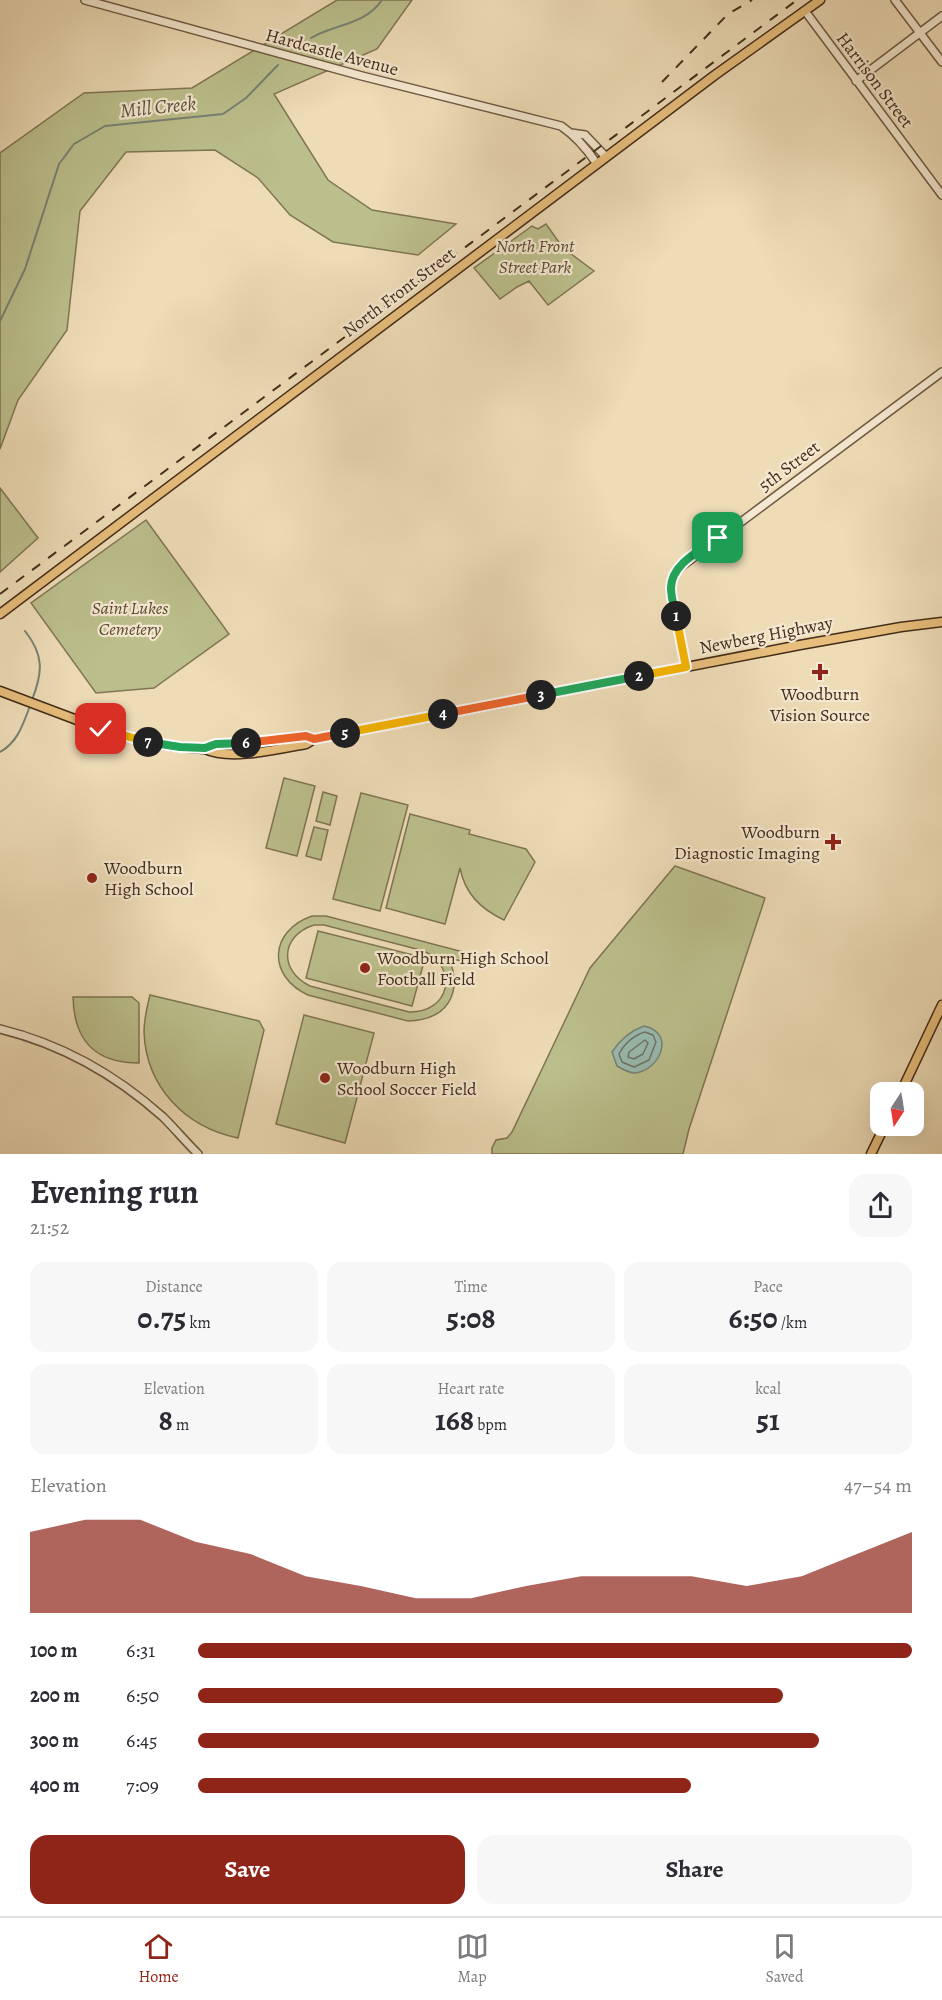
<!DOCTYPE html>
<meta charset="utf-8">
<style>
:root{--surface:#fff;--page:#f7f7f7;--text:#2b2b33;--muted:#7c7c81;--line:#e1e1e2;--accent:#8f2418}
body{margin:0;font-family:Alegreya,serif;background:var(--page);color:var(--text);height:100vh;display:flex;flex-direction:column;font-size:22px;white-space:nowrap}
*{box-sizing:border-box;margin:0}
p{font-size:20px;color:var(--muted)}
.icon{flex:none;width:33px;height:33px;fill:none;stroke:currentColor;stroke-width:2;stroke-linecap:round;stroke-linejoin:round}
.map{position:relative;height:1154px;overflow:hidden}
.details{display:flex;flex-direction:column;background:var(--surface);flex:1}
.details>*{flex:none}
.needle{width:39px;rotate:192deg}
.tools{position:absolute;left:870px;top:1082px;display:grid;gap:12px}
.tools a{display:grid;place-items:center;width:54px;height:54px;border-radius:12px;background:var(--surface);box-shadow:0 6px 24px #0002;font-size:30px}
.pin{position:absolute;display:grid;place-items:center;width:51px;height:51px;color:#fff;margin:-26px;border-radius:12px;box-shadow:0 3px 9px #0006}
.km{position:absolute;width:30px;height:30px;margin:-15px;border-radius:50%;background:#222;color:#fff;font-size:16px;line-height:30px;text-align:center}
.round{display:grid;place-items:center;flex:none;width:63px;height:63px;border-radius:18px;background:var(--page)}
.head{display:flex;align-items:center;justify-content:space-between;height:102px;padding:0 30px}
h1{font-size:33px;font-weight:600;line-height:45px}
.metrics{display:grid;grid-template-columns:repeat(3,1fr);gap:9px;height:102px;padding:6px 30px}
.metrics div{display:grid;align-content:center;border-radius:15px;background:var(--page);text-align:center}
.metrics b{font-size:30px;font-weight:600}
.metrics small{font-size:16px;font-weight:400}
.metrics p{font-size:16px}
.chart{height:168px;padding:12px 30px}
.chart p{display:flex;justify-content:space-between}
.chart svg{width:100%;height:108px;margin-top:6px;fill:var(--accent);opacity:.7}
.action{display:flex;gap:12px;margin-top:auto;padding:12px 30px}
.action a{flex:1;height:69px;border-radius:18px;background:var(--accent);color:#fff;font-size:24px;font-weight:600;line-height:69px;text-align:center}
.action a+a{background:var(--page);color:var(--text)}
ul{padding:0 30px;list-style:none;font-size:20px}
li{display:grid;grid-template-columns:96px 72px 1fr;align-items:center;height:45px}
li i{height:15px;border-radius:8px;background:var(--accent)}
.menu{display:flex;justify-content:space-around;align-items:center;height:84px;border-top:2px solid var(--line);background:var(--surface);font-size:16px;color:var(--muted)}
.menu a{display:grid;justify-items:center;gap:3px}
.menu .active{color:var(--accent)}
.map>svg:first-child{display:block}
.green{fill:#bbbf8c;stroke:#7f7653;stroke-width:1.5;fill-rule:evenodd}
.water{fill:#99bbb1;stroke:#778275;stroke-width:1.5}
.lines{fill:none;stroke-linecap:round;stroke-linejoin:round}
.shore{stroke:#6e7466;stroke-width:1.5}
.stream{stroke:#778275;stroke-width:2}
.minor-casing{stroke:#6e5841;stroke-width:10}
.major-casing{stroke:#432c1a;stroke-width:11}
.minor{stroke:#f4e8d0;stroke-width:7}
.major{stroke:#e7be7c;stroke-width:8}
.rail{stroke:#432c1a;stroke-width:2;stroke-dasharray:10 10;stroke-linecap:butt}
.split-1-casing{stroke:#fff;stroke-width:12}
.split-2-casing{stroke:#fff;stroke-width:12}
.split-3-casing{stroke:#fff;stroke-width:12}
.split-4-casing{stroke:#fff;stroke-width:12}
.split-5-casing{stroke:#fff;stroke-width:12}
.split-6-casing{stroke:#fff;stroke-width:12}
.split-7-casing{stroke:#fff;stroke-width:12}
.split-8-casing{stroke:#fff;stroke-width:12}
.split-1{stroke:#22a559;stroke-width:8}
.split-2{stroke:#f5b400;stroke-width:8}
.split-3{stroke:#22a559;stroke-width:8}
.split-4{stroke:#f0652b;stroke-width:8}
.split-5{stroke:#f5b400;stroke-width:8}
.split-6{stroke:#f0652b;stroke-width:8}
.split-7{stroke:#22a559;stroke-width:8}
.split-8{stroke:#f5b400;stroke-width:8}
.poi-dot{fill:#8f2418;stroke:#f4e8d0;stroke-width:2}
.labels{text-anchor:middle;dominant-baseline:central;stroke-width:4.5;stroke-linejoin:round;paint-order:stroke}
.street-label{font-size:18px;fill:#432c1a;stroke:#f4e8d0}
.park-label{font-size:18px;font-style:italic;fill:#5b4931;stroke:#f4e8d0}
.poi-label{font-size:18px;fill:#432c1a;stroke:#f4e8d0;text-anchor:start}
.water-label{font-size:20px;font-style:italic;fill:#585040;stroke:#f4e8d0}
</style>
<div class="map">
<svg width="942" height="1154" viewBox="0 0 942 1154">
<rect width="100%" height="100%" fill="#eedcb7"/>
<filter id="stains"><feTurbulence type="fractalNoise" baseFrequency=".00333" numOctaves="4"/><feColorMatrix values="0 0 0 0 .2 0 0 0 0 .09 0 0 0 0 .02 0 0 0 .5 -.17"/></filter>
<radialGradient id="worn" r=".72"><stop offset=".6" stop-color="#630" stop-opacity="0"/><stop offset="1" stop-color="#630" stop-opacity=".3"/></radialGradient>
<path class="green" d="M337 0H412L377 49 274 94 328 180 372 210 456 224 418 255 333 242 290 215 258 178 215 150 126 152 80 211 67 330 18 400 0 449V153L84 93 192 88Z
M546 224 563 248 594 271 548 305 529 281 517 287 500 299 474 268 532 226 538 229Z
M0 488 38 538 0 572Z
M146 520 229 634 154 688 96 693 31 603Z
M284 778 315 786 297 856 266 848Z
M323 792 337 796 330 825 316 821Z
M361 793 408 805 380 911 333 899Z
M410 814 470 830 469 834 526 849 535 862 504 920C481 909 465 894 460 868L445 924 386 908Z
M314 827 328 830 321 860 306 856Z
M675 866 765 898 689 1129 683 1154H492V1148L496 1140 507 1138 512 1132 590 968Z
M312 916H326L471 954 469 963 449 958C463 994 447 1020 408 1021L308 995C267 976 269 931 312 916ZM314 925H324L424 951C460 969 449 1013 409 1012L310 986C279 971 280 936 314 925Z
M318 931 425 958 412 1006 306 978Z
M150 995 259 1021 264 1030 238 1138C185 1127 146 1087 144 1032 144 1019 147 1007 150 995Z
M73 997H132L139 1003V1063C95 1063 74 1041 73 997Z
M304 1015 374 1033 345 1143 276 1124Z"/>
<path class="water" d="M644 1026C677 1033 659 1071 635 1073 629 1073 622 1069 617 1066L612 1052C620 1040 630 1031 644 1026Z"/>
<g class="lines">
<path class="shore" d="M645 1032 653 1035 656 1042 649 1060 634 1067 622 1062 619 1054C624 1044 634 1035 645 1032Z
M645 1040 648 1043 643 1054 634 1059 628 1057 629 1052Z"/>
<path class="stream" d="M311 38C335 24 365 25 382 0
M0 321 25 269 59 164 74 144 105 126 223 114 246 98 278 65
M25 631C44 655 43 672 32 700
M0 752C18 742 23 724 30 706"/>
<g class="minor-casing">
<path id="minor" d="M85 0 362 76 561 126C576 136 587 149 597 164
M895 0 942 62
M805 11 942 195
M856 81 942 16
M571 133 585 135 606 157
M686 667 671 590 673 577 678 569 942 372
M0 1029C61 1044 116 1075 163 1117 175 1129 186 1142 198 1154"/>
</g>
<g class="major-casing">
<path id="major" d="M0 614 715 75 820 0
M0 691 101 729 152 743 180 747 205 749 216 744 251 743 305 736 314 739
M205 749C230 761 278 749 306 744L314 739 800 645 901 627 942 622
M901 1092 942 1005
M871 1154 885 1125"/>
</g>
<use href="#minor" class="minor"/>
<use href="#major" class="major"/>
<path class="rail" d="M662 82 728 14 752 0
M0 594 797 0"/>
</g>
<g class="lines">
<g class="split-1-casing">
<path id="split-1" d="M676 616C674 607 671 597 671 588 671 564 701 550 718 538"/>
</g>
<g class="split-2-casing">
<path id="split-2" d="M639 676 686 667 676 616"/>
</g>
<g class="split-3-casing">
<path id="split-3" d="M541 695 639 676"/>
</g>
<g class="split-4-casing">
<path id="split-4" d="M443 714 541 695"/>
</g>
<g class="split-5-casing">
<path id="split-5" d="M345 733 443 714"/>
</g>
<g class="split-6-casing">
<path id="split-6" d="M246 743 306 736 314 739 345 733"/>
</g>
<g class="split-7-casing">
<path id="split-7" d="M148 742 180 747 205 748 216 744 246 743"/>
</g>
<g class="split-8-casing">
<path id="split-8" d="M101 729 148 742"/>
</g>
<use href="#split-1" class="split-1"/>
<use href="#split-2" class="split-2"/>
<use href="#split-3" class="split-3"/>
<use href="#split-4" class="split-4"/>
<use href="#split-5" class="split-5"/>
<use href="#split-6" class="split-6"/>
<use href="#split-7" class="split-7"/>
<use href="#split-8" class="split-8"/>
</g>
<g class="poi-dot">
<path d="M817 663h6v6h6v6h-6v6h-6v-6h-6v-6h6z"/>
<path d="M830 833h6v6h6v6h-6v6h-6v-6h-6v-6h6z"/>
<circle cx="92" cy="878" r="6"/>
<circle cx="365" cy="968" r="6"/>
<circle cx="325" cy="1078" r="6"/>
</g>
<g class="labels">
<g class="street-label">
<text transform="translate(332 52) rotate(15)">Hardcastle Avenue</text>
<text transform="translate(875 80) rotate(53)">Harrison Street</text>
<text transform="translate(399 292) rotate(-37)">North Front Street</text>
<text transform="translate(789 466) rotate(-37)">5th Street</text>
<text transform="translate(766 635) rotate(-11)">Newberg Highway</text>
</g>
<g class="park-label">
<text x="535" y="246">North Front<tspan x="535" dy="21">Street Park</tspan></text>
<text x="130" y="608">Saint Lukes<tspan x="130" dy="21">Cemetery</tspan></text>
</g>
<g class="poi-label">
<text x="820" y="694" text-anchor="middle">Woodburn<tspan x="820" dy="21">Vision Source</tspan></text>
<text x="820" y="832" text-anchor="end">Woodburn<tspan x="820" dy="21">Diagnostic Imaging</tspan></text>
<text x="104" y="868">Woodburn<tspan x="104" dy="21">High School</tspan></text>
<text x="377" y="958">Woodburn High School<tspan x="377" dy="21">Football Field</tspan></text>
<text x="337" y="1068">Woodburn High<tspan x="337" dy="21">School Soccer Field</tspan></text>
</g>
<g class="water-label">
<text transform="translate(158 107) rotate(-6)">Mill Creek</text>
</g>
</g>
<rect width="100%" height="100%" filter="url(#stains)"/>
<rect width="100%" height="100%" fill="url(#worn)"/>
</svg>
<div class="tools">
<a><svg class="needle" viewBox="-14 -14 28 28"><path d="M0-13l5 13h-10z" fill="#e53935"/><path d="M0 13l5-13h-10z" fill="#7c7c81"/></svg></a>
</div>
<div class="pin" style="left:718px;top:538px;background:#1e9e55"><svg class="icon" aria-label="arrive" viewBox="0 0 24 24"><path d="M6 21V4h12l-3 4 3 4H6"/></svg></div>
<div class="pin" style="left:101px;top:729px;background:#d93025"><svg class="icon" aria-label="check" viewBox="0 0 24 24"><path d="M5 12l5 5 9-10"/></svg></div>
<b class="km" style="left:676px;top:616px">1</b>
<b class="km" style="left:639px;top:676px">2</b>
<b class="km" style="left:541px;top:695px">3</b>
<b class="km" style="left:443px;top:714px">4</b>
<b class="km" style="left:345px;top:733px">5</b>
<b class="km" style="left:246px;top:743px">6</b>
<b class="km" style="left:148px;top:742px">7</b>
</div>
<section class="details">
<div class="head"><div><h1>Evening run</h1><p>21:52</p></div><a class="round"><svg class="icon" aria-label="share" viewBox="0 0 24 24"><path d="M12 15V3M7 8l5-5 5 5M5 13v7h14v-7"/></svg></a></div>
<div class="metrics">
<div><p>Distance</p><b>0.75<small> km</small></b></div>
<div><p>Time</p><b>5:08</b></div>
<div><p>Pace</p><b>6:50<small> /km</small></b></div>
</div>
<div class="metrics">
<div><p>Elevation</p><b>8<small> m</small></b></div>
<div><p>Heart rate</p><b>168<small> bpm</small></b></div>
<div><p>kcal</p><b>51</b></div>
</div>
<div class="chart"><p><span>Elevation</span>47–54 m</p>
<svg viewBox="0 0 160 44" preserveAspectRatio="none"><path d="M0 44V11L10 6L20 6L30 15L40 20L50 29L60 33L70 38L80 38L90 33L100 29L110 29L120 29L130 33L140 29L150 20L160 11V44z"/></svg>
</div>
<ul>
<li><b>100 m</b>6:31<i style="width:100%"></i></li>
<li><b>200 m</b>6:50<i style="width:82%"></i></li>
<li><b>300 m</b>6:45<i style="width:87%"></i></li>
<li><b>400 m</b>7:09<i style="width:69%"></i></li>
</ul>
<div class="action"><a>Save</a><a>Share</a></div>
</section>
<nav class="menu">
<a class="active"><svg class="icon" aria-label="home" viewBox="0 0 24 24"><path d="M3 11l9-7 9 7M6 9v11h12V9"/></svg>Home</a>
<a><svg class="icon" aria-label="map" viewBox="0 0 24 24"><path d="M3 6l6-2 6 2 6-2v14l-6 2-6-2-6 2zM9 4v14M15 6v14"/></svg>Map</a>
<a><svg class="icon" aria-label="saved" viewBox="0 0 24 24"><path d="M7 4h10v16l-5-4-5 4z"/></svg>Saved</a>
</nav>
